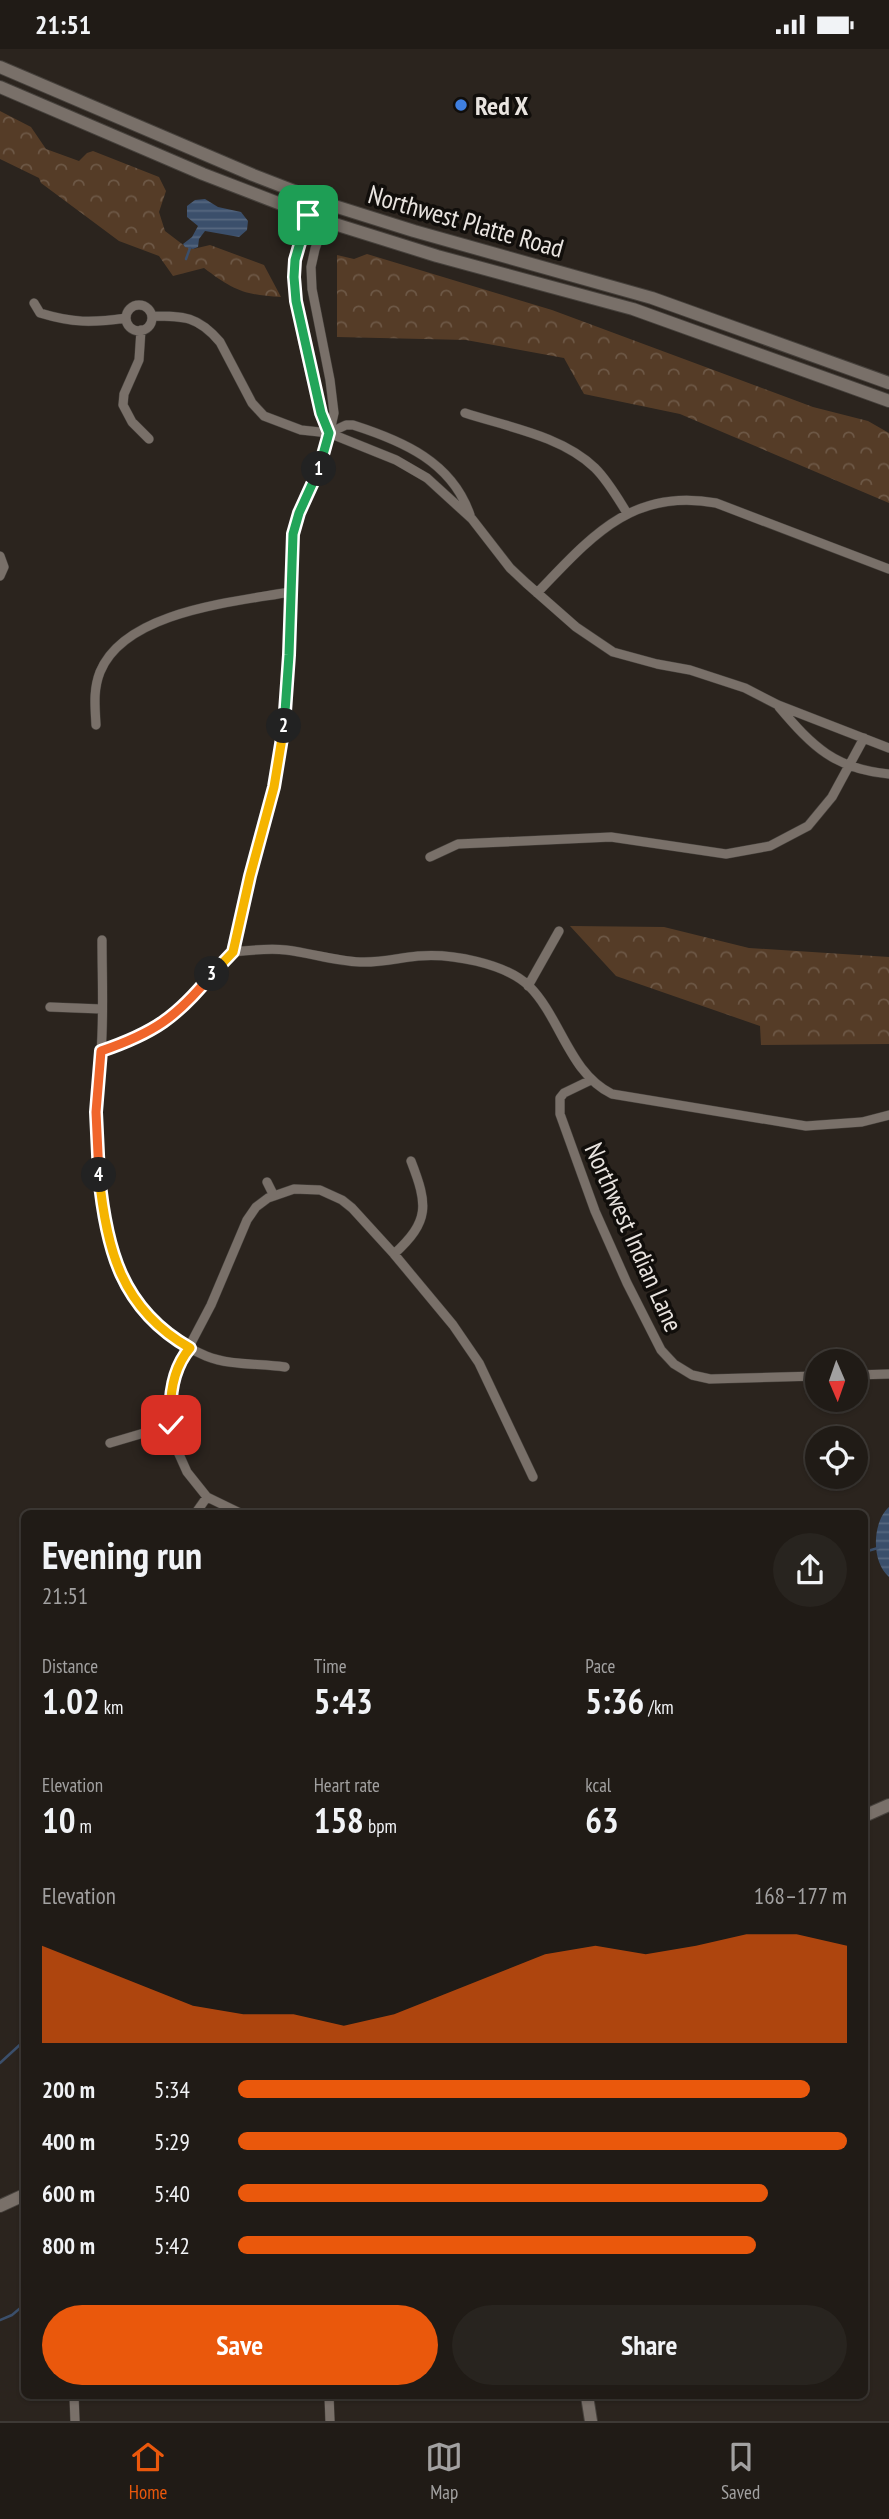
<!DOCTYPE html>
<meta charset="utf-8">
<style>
:root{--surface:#201b16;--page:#28241f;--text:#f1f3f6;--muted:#a2a1a1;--line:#3d3935;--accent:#ea580c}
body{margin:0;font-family:"PT Sans Narrow",sans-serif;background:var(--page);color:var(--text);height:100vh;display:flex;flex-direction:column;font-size:26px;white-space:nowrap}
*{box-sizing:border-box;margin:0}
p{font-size:23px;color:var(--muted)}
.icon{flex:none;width:38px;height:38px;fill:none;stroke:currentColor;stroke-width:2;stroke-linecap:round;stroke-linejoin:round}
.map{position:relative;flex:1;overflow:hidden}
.sheet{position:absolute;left:21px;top:1461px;width:847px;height:889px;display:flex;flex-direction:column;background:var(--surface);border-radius:10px;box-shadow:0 2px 5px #0004,0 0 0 2px var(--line)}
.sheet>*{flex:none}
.needle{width:46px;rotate:178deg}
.tools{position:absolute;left:805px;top:1300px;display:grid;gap:14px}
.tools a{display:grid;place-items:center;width:63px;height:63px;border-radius:50%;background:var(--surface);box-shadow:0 2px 5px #0004,0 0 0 2px var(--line);font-size:35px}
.pin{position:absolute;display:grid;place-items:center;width:60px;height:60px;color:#fff;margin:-30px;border-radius:14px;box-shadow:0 4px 10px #0006}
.km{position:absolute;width:35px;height:35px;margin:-18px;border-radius:50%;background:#222;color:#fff;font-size:19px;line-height:35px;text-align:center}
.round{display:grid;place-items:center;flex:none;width:74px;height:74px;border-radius:37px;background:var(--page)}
.head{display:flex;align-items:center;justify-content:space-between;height:119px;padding:0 21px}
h1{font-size:38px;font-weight:800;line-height:52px}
.metrics{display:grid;grid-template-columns:repeat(3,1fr);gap:10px;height:119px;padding:7px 21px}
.metrics div{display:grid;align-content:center}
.metrics b{font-size:35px;font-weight:800}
.metrics small{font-size:19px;font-weight:400}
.metrics p{font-size:19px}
.chart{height:196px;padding:14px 21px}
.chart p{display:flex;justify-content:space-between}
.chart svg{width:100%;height:126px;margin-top:7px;fill:var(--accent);opacity:.7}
.action{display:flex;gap:14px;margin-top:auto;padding:14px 21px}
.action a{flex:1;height:80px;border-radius:42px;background:var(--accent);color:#fff;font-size:28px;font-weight:800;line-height:80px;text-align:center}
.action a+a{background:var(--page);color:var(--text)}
ul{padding:0 21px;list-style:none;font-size:23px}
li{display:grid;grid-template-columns:112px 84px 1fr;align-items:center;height:52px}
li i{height:18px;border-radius:9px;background:var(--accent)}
.status{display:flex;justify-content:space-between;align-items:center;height:49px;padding:0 35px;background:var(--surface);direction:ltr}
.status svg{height:19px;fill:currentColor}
.menu{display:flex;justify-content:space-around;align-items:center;height:98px;border-top:2px solid var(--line);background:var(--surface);font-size:19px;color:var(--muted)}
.menu a{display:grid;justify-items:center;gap:4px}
.menu .current{color:var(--accent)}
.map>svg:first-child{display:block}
.forest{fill:url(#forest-crowns)}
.water{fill:url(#water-rules)}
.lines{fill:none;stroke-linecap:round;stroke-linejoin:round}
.stream{stroke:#3b4f6b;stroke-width:2.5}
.street-casing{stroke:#46413c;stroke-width:10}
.secondary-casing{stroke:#46413c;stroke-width:14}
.street{stroke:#797069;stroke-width:9}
.secondary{stroke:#797069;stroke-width:12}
.split-1-casing{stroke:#fff;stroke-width:14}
.split-2-casing{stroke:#fff;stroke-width:14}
.split-3-casing{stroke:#fff;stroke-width:14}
.split-4-casing{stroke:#fff;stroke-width:14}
.split-5-casing{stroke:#fff;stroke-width:14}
.split-1{stroke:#22a559;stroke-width:9}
.split-2{stroke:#22a559;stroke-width:9}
.split-3{stroke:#f5b400;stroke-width:9}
.split-4{stroke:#f0652b;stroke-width:9}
.split-5{stroke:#f5b400;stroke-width:9}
.shop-dot{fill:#3f7fe0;stroke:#110e0b;stroke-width:2.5}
.labels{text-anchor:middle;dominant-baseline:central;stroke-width:7;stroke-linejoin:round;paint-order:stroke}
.poi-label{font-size:26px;font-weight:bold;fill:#e9e4e0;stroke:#110e0b;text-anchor:start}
.street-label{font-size:26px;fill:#e9e4e0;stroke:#110e0b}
</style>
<div class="status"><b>21:51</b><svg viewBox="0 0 49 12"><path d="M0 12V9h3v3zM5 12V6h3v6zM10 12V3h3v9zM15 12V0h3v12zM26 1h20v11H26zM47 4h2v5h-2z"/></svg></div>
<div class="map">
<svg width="889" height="2372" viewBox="0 0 889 2372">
<defs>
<pattern id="forest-crowns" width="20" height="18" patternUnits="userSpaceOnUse" patternTransform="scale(1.75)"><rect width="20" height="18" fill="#553c27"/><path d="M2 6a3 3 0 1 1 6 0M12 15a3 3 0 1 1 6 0" fill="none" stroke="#6d5846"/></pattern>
<pattern id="water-rules" width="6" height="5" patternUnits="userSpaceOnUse" patternTransform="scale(1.75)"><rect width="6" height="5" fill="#3b4f6b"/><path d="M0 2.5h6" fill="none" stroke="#576880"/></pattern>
</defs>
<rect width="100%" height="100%" fill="#2b241e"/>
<path class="forest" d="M0 62 31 78 46 100 79 112 87 104 93 102 159 128 166 142 159 163 165 182 186 198 193 200 210 196 264 216 281 248C244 246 233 241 204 219L173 227 159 207 119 192 41 134 39 129 0 110Z
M367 205 552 261 813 358 868 372 889 384V454L680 365 584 345 564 309 466 291 337 288V206L354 210Z
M570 877 664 878 749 899 889 908V995L761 996 760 977 616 927Z"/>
<path class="water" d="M205 150 218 158 241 163 248 172 247 181 239 188 205 182 199 190 198 198 193 200 185 198 183 195 192 188 198 177 187 168V157L195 151Z
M889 1458V1528C871 1513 872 1473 889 1458Z"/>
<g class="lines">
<path class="stream" d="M186 210 190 199
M864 1503 878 1499
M0 2014 24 1992
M0 2271 12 2266 24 2256"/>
<g class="street-casing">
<path id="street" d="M312 148C307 169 298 189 295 210 289 248 314 348 329 384
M34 254 40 264C73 274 92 274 126 269
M126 269a13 13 0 1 1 26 0a13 13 0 1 1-26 0Z
M152 267C184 267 198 267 220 293L252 354 264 367 301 381 329 384 396 411 427 429 472 470 510 519 526 534 576 578 613 603 657 615 690 621 745 639 778 656 889 699
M141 281 139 311 124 345 123 356 132 373 149 390
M465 364C508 378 562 387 595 419 608 432 617 448 627 464
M329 384 346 376H353C403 392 452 413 470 466
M0 507 4 518 0 527
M537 544C590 489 632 438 716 454L889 520
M779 658C813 698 835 720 889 725
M96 676C95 657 93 641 100 623 125 562 234 553 290 543
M430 808 458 795 611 788 726 805 770 797 808 777 832 748 864 689
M102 891C102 928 104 966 101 1003 94 1111 85 1258 206 1307 231 1317 258 1314 285 1318
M233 903 250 827 274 739 283 688 289 606 293 485 299 464 324 409 334 364 330 331 312 240 311 218 315 200 325 172 328 155
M528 937 559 882
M50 958 101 960
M101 1002C122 995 143 989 161 976 189 957 209 928 233 903 251 901 268 899 286 901 311 904 335 912 360 913 380 914 398 909 418 907 450 904 505 914 529 937 561 969 569 1024 612 1045L806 1077 862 1073 889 1066
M591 1031 564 1044 560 1049V1065L595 1162 627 1234 661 1301 674 1315 692 1326 710 1330 817 1327
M267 1133 274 1147
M394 1205C430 1172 428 1156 411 1112
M856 1326 889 1325
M110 1394 171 1376
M195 1465 207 1448
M242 1465 207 1448 187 1423 174 1394 170 1363 171 1345 180 1315 211 1256 247 1171 256 1158 268 1149 294 1140 320 1141 342 1151 352 1159 394 1205 453 1276 479 1314 533 1428
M74 2347 75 2372
M329 2347 330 2372"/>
</g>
<g class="secondary-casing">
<path id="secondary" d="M0 18 253 126 328 155 414 182 652 249 889 334
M0 38 203 125 325 172 437 207 633 260 889 352
M864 1767 889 1756
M0 2157 24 2146
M587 2347 591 2372"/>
</g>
<use href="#street" class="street"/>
<use href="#secondary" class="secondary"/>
</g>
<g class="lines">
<g class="split-1-casing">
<path id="split-1" d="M308 166 295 211 294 228 296 252 321 364 329 384 319 420"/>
</g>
<g class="split-2-casing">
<path id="split-2" d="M284 677 289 606 293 485 299 464 319 420"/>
</g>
<g class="split-3-casing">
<path id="split-3" d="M212 925 233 903 250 827 274 738 284 677"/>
</g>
<g class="split-4-casing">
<path id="split-4" d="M99 1126 96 1063 101 1002C154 984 177 968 212 925"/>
</g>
<g class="split-5-casing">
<path id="split-5" d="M99 1126C106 1199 121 1260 190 1299 172 1320 169 1350 171 1376"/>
</g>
<use href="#split-1" class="split-1"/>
<use href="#split-2" class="split-2"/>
<use href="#split-3" class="split-3"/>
<use href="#split-4" class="split-4"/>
<use href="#split-5" class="split-5"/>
</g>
<circle class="shop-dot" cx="461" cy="56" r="7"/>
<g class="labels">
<g class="poi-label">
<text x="475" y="56">Red X</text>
</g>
<g class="street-label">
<text transform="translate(466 172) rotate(16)">Northwest Platte Road</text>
<text transform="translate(634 1188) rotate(66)">Northwest Indian Lane</text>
</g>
</g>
</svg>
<div class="tools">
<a><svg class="needle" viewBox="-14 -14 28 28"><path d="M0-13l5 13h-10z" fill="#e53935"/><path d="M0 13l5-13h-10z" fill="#a2a1a1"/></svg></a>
<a><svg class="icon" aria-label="locate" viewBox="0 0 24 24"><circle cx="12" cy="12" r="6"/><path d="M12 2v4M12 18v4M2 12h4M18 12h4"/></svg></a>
</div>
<div class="pin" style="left:308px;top:166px;background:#1e9e55"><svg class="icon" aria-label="arrive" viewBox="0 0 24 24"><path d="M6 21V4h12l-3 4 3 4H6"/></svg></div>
<div class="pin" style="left:171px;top:1376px;background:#d93025"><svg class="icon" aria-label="check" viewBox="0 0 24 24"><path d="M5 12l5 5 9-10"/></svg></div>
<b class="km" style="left:319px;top:420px">1</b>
<b class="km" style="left:284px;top:677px">2</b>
<b class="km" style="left:212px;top:925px">3</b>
<b class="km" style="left:99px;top:1126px">4</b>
<section class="sheet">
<div class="head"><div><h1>Evening run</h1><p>21:51</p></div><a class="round"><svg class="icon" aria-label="share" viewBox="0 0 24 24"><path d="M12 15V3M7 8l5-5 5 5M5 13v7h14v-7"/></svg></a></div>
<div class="metrics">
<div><p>Distance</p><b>1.02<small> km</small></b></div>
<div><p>Time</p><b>5:43</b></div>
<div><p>Pace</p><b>5:36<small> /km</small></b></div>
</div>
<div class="metrics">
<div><p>Elevation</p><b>10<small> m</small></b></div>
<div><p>Heart rate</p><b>158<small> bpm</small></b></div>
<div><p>kcal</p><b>63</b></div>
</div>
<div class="chart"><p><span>Elevation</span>168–177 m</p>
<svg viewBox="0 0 160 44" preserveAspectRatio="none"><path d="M0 44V10L10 17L20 24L30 31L40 34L50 34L60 38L70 34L80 27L90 20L100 13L110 10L120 13L130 10L140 6L150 6L160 10V44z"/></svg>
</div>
<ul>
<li><b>200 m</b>5:34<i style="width:94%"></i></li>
<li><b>400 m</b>5:29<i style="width:100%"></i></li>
<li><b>600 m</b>5:40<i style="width:87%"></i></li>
<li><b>800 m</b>5:42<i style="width:85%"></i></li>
</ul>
<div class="action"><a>Save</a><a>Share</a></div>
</section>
</div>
<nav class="menu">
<a class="current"><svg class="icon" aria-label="home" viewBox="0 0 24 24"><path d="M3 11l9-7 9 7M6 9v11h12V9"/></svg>Home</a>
<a><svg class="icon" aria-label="map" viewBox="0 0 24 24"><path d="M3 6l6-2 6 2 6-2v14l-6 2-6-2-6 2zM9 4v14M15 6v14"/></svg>Map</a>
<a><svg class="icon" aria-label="saved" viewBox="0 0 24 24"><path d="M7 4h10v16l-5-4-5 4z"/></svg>Saved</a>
</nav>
